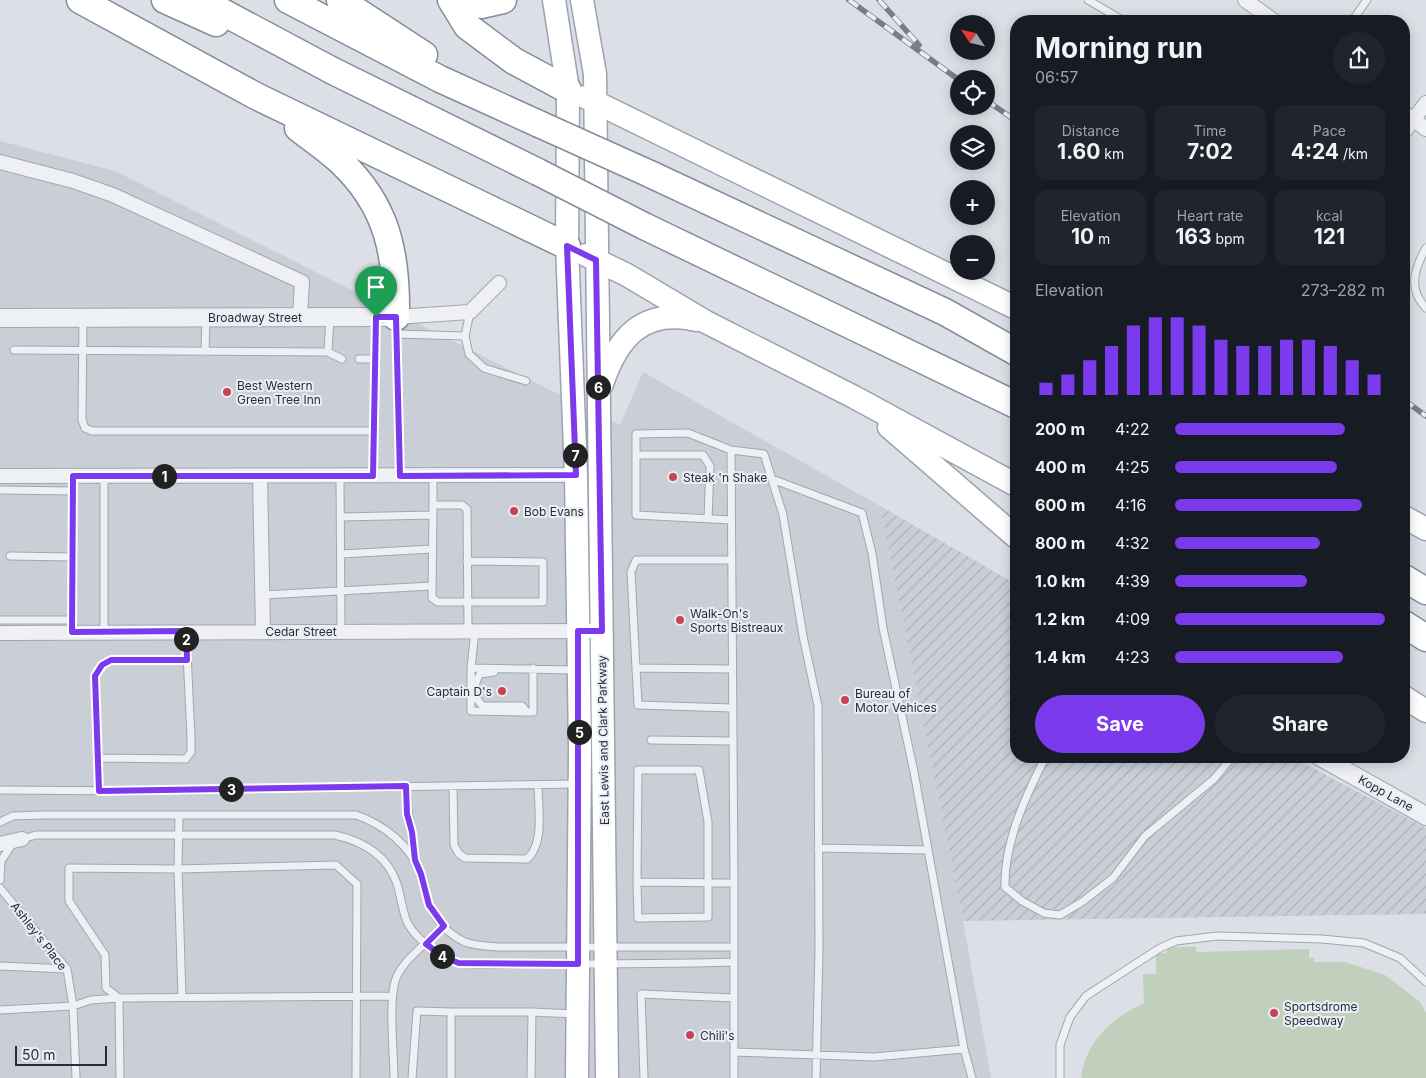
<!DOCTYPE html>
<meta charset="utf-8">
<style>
:root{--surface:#171b24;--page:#20242c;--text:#f1f3f6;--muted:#9ea1a6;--accent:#7c3aed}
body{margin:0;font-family:Inter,sans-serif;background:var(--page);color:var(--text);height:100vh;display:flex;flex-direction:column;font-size:19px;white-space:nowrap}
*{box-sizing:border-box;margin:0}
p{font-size:16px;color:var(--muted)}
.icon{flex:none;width:28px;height:28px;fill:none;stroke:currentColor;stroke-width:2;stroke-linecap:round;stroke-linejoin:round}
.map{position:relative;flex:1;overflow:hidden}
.panel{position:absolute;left:1010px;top:15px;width:400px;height:748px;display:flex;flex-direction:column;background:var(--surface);border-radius:20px;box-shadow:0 2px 12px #0003}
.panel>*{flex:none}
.needle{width:32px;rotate:305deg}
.controls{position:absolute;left:950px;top:15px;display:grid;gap:10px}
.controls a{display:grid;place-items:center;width:45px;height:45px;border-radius:50%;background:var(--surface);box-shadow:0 2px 12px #0003;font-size:25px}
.scale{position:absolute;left:15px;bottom:12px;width:92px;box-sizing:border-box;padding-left:5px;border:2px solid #262d3b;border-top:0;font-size:14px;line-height:18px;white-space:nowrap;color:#262d3b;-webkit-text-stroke:4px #ebeef3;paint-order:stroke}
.pin{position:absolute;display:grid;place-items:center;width:42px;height:42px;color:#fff;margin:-51px -21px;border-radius:50% 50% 50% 0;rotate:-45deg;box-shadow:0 0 5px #0007}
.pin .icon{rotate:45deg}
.km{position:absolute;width:25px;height:25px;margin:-12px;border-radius:50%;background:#222;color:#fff;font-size:14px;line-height:25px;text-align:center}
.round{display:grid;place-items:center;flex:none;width:52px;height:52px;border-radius:26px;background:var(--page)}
.summary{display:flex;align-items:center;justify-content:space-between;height:85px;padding:0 25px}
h1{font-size:28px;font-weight:700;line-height:38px}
.figures{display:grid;grid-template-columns:repeat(3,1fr);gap:8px;height:85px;padding:5px 25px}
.figures div{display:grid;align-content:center;border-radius:12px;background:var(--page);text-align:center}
.figures b{font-size:21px;font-weight:700}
.figures small{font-size:14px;font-weight:400}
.figures p{font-size:14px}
.chart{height:140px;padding:10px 25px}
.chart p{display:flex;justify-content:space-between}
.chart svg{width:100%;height:90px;margin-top:5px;stroke:var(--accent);stroke-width:6}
.cta{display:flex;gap:10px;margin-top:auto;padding:10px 25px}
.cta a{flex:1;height:58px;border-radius:30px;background:var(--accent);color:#fff;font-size:20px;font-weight:700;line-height:58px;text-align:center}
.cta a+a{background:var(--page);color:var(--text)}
ul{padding:0 25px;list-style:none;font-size:16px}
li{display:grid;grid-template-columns:80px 60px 1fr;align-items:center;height:38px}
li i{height:12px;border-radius:6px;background:var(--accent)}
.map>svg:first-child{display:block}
.built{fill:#caced7}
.industrial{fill:url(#industrial-furrows)}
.park{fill:#c1cfbd}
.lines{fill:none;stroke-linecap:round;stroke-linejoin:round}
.service-casing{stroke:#a2a6af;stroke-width:9}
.minor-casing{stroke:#a2a6af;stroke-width:16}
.tertiary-casing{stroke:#a2a6af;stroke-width:20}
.primary-casing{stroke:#9ba3b0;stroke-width:25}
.motorway-casing{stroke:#848c9b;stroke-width:29}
.service{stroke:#eef0f4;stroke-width:7}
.minor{stroke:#eef0f4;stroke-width:14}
.tertiary{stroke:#eef0f4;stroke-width:18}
.primary{stroke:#fff;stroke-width:22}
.motorway{stroke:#fff;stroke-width:26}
.rail-casing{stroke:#767e8e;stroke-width:5.5}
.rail{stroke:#ebeef3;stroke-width:4;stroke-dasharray:11;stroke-linecap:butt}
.motorway-bridge-casing{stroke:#848c9b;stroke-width:29;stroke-linecap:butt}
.motorway-bridge{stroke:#fff;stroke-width:26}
.route-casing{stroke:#fff;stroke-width:10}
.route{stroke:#7c3aed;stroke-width:6}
.poi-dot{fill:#c74454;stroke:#ebeef3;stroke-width:2}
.labels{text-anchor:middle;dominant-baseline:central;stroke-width:4;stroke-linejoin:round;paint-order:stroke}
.street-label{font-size:12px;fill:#262d3b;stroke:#ebeef3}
.poi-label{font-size:12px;fill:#262d3b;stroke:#ebeef3;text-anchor:start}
</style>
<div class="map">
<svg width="1426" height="1078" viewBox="0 0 1426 1078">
<defs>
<pattern id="industrial-furrows" width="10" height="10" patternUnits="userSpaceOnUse" patternTransform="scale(1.25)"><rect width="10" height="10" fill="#caced7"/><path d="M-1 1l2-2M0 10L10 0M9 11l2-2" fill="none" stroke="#adb1b9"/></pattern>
</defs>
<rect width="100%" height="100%" fill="#dcdfe5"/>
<path class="built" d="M0 141 115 171 620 425 643 372 880 506 963 921 991 1078H0Z"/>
<path class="industrial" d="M880 506 1016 584V756H1290L1426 828V914L963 921Z"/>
<path class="park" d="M1169 947H1196V952L1309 949V958H1314V962H1345L1385 975 1419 1001 1426 1012V1078H1081C1086 1041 1112 1018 1144 1003L1143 974H1156V953H1166Z"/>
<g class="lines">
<g class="service-casing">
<path id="service" d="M1088 0 1124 21
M1352 21 1367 0
M1426 248C1414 269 1408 290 1426 308
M83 318 82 420 85 428 92 431H374
M396 322 400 476
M397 334 465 336 470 312
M465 336 469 354 484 368 526 381
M14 350 328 352 342 359
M205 352 206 318
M328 352 330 318
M359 359H375
M636 455H703L710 466 708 519
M340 476 341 630
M373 476 376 317
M433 476V505H462L467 509 468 631
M0 490 73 491
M433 505 432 598 438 602H543V562L467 561
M341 517 433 515
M731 520 636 515V434L688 433 731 450 764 454 783 515 803 636 818 706 819 950 816 1078
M341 554 432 549
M10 556 72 557
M731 560H636L631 572 636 668 732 669
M263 595 432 586
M0 620H72
M475 631 471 668 575 670
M72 632 73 476
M104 632V476
M471 668V711L527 712H533V668
M636 668 638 705 732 708
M494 672 480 674C473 686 472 696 483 706H522L527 712
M651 740 732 741
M1046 756C1026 795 1004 842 1005 887L1022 901 1044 913 1060 915 1082 902 1113 878 1145 836 1214 779 1233 756
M98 758 186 759 191 752V737L186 632
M406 786C407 812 412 835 415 860
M453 786 454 845 459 854 465 858 527 859C545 844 538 807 538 785
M0 790 131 791 577 784
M99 791 95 676 102 665 111 660H187
M0 822 13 816 41 815H356C385 825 409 845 421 873 425 882 425 893 429 903 434 919 449 935 465 942 475 946 488 946 499 947H734
M22 839 36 835H335C362 841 387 854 397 884 406 914 400 923 428 946 435 952 444 959 454 962 474 967 511 963 533 964 600 964 667 964 734 962
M818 848 927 850
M0 880 1 861 12 844
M637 882 638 918 708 917V822L699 770H638L637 882 734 883 731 450
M734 883V1078
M0 888 67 969 73 1006 76 1078
M0 966 67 969
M182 997 178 869 336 865 357 884 356 1078
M0 1010 73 1006 91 1000 119 998 106 988 105 955 69 901V868L178 869 179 815
M964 1049 972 1078
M734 1052 874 1057 964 1049 914 772 883 628 872 553 862 513 772 479
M120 1078 119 998 392 996
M394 1078C394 1053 387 993 398 974 408 956 429 941 444 926
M412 1078 417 1011 451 1012
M451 1078V1012H532
M531 1078 532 1012 575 1014
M644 1078 641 994 734 998
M1060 1078V1045L1070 1017 1086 996 1160 948 1176 941 1217 936 1322 939 1364 943 1400 958 1426 982"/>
</g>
<g class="minor-casing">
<path id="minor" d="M1245 0 1274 21
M1404 113 1426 129
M1404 132 1426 103
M0 162 73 181 113 195 302 282 300 316
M396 317 470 312 499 283
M0 476 576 475
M260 476 263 631
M0 633 602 631
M0 844 22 839"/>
</g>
<g class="tertiary-casing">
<path id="tertiary" d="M0 318 396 317
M1319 756 1426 816"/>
</g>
<g class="primary-casing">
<path id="primary" d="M554 0 568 90 567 246 576 475 580 749 577 1078
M582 0 595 74 607 1078
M585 97 1016 308
M586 255 627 275 706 322 854 397 1016 485
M602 384C618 336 644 308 697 320
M889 427 1016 537
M1404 517 1426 529
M1404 697 1426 711"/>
</g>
<g class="motorway-casing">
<path id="motorway" d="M80 0 256 96 567 246
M165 0 216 23
M200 0 333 71 538 172
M288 0 440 79 539 124
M340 0 424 55
M451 0 467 26 514 61 568 90
M461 0 481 5 503 0
M298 128C312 139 327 149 340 161 388 206 397 254 396 317
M650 174 945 312 1016 352
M644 226 1016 405
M1404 578 1426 591
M1404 624 1426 638"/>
</g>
<use href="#service" class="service"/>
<use href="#minor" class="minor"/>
<use href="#tertiary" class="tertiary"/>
<use href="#primary" class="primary"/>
<use href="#motorway" class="motorway"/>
<g class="rail-casing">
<path id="rail" d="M849 0 959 80
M879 0 919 45
M986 100 1016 121
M1404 400 1426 416"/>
</g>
<use href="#rail" class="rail"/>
<g class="motorway-bridge-casing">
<path id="motorway-bridge" d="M539 124 650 174
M538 172 644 226"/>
</g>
<use href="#motorway-bridge" class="motorway-bridge"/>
</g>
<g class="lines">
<g class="route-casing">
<path id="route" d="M567 246 596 260 602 631H578V964L459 963 445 958 426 944 444 926 429 905 421 874 415 860 412 832 407 814 406 786 99 791 95 676 102 665 111 660H187L186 631 72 632 73 476H373L376 317H396L400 476 576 475Z"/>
</g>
<use href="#route" class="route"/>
</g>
<g class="poi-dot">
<circle cx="227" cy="392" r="5"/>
<circle cx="673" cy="477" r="5"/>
<circle cx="514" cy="511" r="5"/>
<circle cx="680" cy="620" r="5"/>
<circle cx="502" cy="691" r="5"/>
<circle cx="845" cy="700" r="5"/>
<circle cx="1274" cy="1013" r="5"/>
<circle cx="690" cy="1035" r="5"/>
</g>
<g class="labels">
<g class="street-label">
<text x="255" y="317">Broadway Street</text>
<text x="301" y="631">Cedar Street</text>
<text transform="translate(603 740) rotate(-91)">East Lewis and Clark Parkway</text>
<text transform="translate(1386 793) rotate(29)">Kopp Lane</text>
<text transform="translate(39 936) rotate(52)">Ashley's Place</text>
</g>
<g class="poi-label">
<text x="237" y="385">Best Western<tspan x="237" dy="14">Green Tree Inn</tspan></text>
<text x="683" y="477">Steak 'n Shake</text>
<text x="524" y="511">Bob Evans</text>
<text x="690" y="613">Walk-On's<tspan x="690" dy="14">Sports Bistreaux</tspan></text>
<text x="492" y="691" text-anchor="end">Captain D's</text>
<text x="855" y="693">Bureau of<tspan x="855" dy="14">Motor Vehices</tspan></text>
<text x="1284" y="1006">Sportsdrome<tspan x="1284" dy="14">Speedway</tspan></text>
<text x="700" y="1035">Chili's</text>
</g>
</g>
</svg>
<div class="controls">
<a><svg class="needle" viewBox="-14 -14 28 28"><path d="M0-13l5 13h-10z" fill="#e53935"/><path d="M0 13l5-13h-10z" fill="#9ea1a6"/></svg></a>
<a><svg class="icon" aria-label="locate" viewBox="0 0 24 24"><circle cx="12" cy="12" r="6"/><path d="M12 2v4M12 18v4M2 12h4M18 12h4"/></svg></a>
<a><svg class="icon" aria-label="layers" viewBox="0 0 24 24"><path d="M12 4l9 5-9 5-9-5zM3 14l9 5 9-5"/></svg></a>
<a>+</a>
<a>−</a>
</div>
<div class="scale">50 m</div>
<div class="pin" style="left:376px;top:317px;background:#1e9e55"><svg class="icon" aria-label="arrive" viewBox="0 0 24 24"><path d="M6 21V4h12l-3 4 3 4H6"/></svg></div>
<b class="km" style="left:164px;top:476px">1</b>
<b class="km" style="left:186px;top:639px">2</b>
<b class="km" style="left:231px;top:789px">3</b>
<b class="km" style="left:442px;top:956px">4</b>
<b class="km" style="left:579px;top:732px">5</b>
<b class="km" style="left:598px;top:387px">6</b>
<b class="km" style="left:575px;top:455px">7</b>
<section class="panel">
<div class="summary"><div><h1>Morning run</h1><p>06:57</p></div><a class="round"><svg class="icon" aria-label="share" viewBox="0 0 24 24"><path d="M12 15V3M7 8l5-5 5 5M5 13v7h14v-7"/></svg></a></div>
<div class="figures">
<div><p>Distance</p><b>1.60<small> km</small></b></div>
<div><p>Time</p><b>7:02</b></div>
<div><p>Pace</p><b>4:24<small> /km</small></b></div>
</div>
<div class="figures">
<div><p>Elevation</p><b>10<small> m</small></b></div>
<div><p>Heart rate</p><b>163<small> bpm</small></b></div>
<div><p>kcal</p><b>121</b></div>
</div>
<div class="chart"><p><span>Elevation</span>273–282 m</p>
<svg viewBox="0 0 160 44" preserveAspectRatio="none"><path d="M5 44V38M15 44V34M25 44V27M35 44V20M45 44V10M55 44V6M65 44V6M75 44V10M85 44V17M95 44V20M105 44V20M115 44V17M125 44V17M135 44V20M145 44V27M155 44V34"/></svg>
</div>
<ul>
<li><b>200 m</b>4:22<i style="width:81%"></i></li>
<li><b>400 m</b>4:25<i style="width:77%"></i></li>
<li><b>600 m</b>4:16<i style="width:89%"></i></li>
<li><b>800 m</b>4:32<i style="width:69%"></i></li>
<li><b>1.0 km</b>4:39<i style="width:63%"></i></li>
<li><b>1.2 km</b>4:09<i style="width:100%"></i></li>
<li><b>1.4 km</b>4:23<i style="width:80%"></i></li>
</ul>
<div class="cta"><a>Save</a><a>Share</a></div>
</section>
</div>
